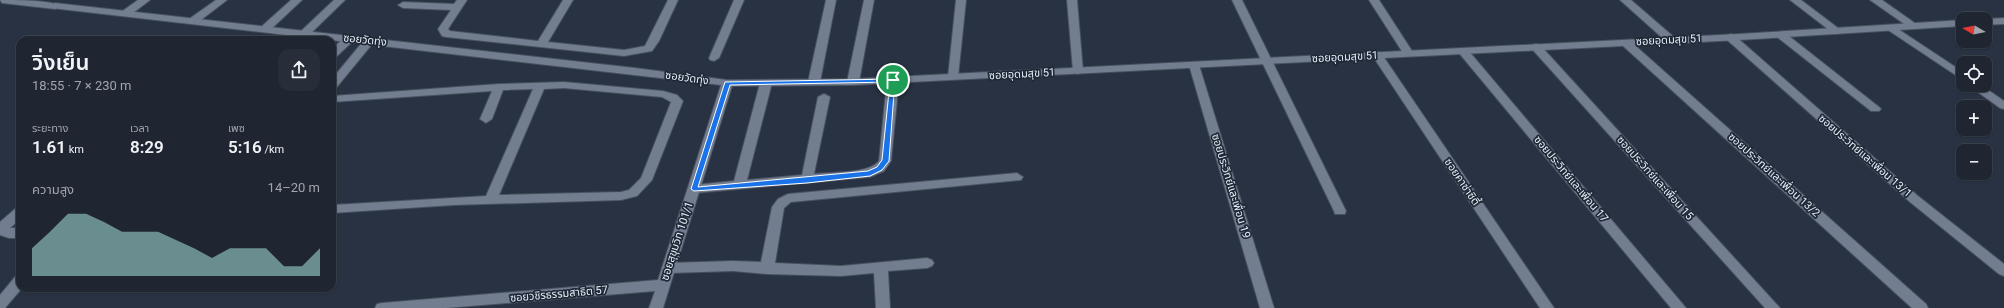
<!DOCTYPE html>
<html lang="th">
<meta charset="utf-8">
<style>
:root{--surface:#1f2632;--page:#272e3a;--text:#f1f3f6;--muted:#a1a5ac;--line:#3c434d;--accent:#8bbbb9}
body{margin:0;font-family:Roboto,"Noto Sans Thai",sans-serif;background:var(--page);color:var(--text);height:100vh;display:flex;flex-direction:column;font-size:15px;white-space:nowrap}
*{box-sizing:border-box;margin:0}
p{font-size:13px;color:var(--muted)}
.icon{flex:none;width:22px;height:22px;fill:none;stroke:currentColor;stroke-width:2;stroke-linecap:round;stroke-linejoin:round}
.map{position:relative;flex:1;overflow:hidden}
.sheet{position:absolute;left:16px;top:36px;width:320px;height:256px;display:flex;flex-direction:column;background:var(--surface);border-radius:12px;box-shadow:0 1px 3px #0004,0 0 0 1px var(--line)}
.sheet>*{flex:none}
.needle{width:26px;rotate:280deg}
.controls{position:absolute;left:1956px;top:12px;display:grid;gap:8px}
.controls a{display:grid;place-items:center;width:36px;height:36px;border-radius:8px;background:var(--surface);box-shadow:0 1px 3px #0004,0 0 0 1px var(--line);font-size:20px}
.pin{position:absolute;display:grid;place-items:center;width:34px;height:34px;color:#fff;margin:-17px;border:2px solid #fff;border-radius:50%;box-shadow:0 1px 4px #0007}
.round{display:grid;place-items:center;flex:none;width:42px;height:42px;border-radius:12px;background:var(--page)}
.head{display:flex;align-items:center;justify-content:space-between;height:68px;padding:0 16px}
h1{font-size:22px;font-weight:600;line-height:30px}
.metrics{display:grid;grid-template-columns:repeat(3,1fr);gap:6px;height:68px;padding:4px 16px}
.metrics div{display:grid;align-content:center}
.metrics b{font-size:17px;font-weight:600}
.metrics small{font-size:11px;font-weight:400}
.metrics p{font-size:11px}
.chart{height:112px;padding:8px 16px}
.chart p{display:flex;justify-content:space-between}
.chart svg{width:100%;height:72px;margin-top:4px;fill:var(--accent);opacity:.7}
.map>svg:first-child{display:block}
.lines{fill:none;stroke-linecap:round;stroke-linejoin:round}
.minor-casing{stroke:#48505e;stroke-width:2}
.tertiary-casing{stroke:#48505e;stroke-width:2}
.minor{fill:#727d90;fill-rule:evenodd}
.tertiary{fill:#727d90;fill-rule:evenodd}
.route{fill:#1a73e8;stroke:#fff;fill-rule:evenodd}
.labels{text-anchor:middle;dominant-baseline:central;stroke-width:3.5;stroke-linejoin:round;paint-order:stroke}
.street-label{font-size:11px;fill:#e6ecf7;stroke:#1f2837}
</style>
<div class="map">
<svg width="2004" height="308" viewBox="0 0 2004 308">
<rect width="100%" height="100%" fill="#293242"/>
<g class="lines">
<g class="minor-casing">
<path id="minor" d="M0 0C12 0 53 0 60 6L55 9 2 3Z
M138 0H150L129 16H121L120 14 121 12Z
M216 0H227L197 23H189L188 21 189 19Z
M291 0H302L269 31H261L260 29 261 27Z
M334 0H345L308 36H300L299 34 300 32Z
M457 0H467L448 29 450 31 538 41 563 0H573L548 42 624 50 645 46 668 0H678L659 41 652 51 624 56 446 37 442 36 438 29 451 10 403 8 398 5 403 2 454 4Z
M734 0H744L719 58 714 61 710 60 709 58Z
M826 0H836L820 82 814 85 808 82Z
M864 0H874L859 82 853 85 847 82Z
M956 0H966L958 77 953 80 948 77Z
M1067 0H1077L1083 71 1078 74 1073 71Z
M1232 0H1242L1346 211 1345 214H1335L1334 211Z
M1369 0H1379L1414 54 1413 56H1405Z
M1620 0H1631L1675 38 1676 40 1675 42H1667Z
M1790 0H1801L1842 31 1837 34 1833 33Z
M1870 0H1882L1919 26 1918 28H1910Z
M1892 25 1963 72V80L1888 30 1887 28Z
M1781 32 1785 33 1879 107 1881 109 1879 111H1871L1777 37 1776 35 1777 33Z
M1730 34 1734 35 1918 196 2004 264V276L1999 274 1910 202 1726 39 1725 37Z
M349 36 354 39 353 41 336 57 332 58V49L345 37Z
M369 38 373 39 374 41 373 43 336 88 332 89V79L365 39Z
M1626 40 1630 41 1926 304 1928 308H1912L1622 45 1621 43Z
M1536 44 1540 45 1780 308H1765L1532 49 1531 47 1532 45Z
M1463 48 1467 49 1686 308H1671L1459 53 1458 51 1459 49Z
M1377 52 1381 53 1554 308H1540L1372 55Z
M1194 62 1199 65 1274 308H1260L1189 65Z
M893 77 899 80 891 161 884 171 870 177 694 193 690 192 688 189 690 186 694 185 734 181 760 83 766 80 772 83 747 180 802 175 818 97 824 94 830 97 814 174C831 172 869 174 879 161L887 80Z
M564 82 663 91 677 95 683 101 652 180 637 196 621 200 454 205 332 213V205L486 196 533 89 503 90 492 119 486 123 480 119 492 91 332 102V96L499 84ZM564 88 662 97 671 102 641 178 629 190 621 192 499 195 544 89Z
M1968 85H1981L2004 101V109L2000 108Z
M1017 173 1023 177 1021 180 791 202 784 208 775 263 841 266 927 258 932 260 934 263 932 266 927 268 888 271 890 308H876L874 273 841 276 767 274 733 271 669 273 664 271 662 268 664 265 669 263 733 261 761 262 772 207 778 199 788 194Z
M20 208V219L10 228H20V238H9L0 235V222L15 209Z
M20 276V288H22L5 308H0V295L15 277Z"/>
</g>
<g class="tertiary-casing">
<path id="tertiary" d="M55 3 635 68 727 80 853 79 1739 34 1963 20V26L1739 40 853 85 732 86 663 308H649L655 291 446 308H375L377 304 382 303 658 280 721 85 51 8 50 6Z
M2004 18V24L1985 25V19Z"/>
</g>
<use href="#minor" class="minor"/>
<use href="#tertiary" class="tertiary"/>
</g>
<path class="route" d="M895 79 889 161 882 170 870 176 807 183 694 191 691 189 725 82ZM890 82 882 160 877 167 868 171 698 187 730 85Z"/>
<g class="labels">
<g class="street-label">
<text transform="translate(365 40) rotate(6)">ซอยวัดทุ่ง</text>
<text transform="translate(1669 40) rotate(-3)">ซอยอุดมสุข 51</text>
<text transform="translate(1345 57) rotate(-3)">ซอยอุดมสุข 51</text>
<text transform="translate(1022 74) rotate(-3)">ซอยอุดมสุข 51</text>
<text transform="translate(687 78) rotate(8)">ซอยวัดทุ่ง</text>
<text transform="translate(1865 156) rotate(41)">ซอยประวิทย์และเพื่อน 13/1</text>
<text transform="translate(1774 175) rotate(42)">ซอยประวิทย์และเพื่อน 13/2</text>
<text transform="translate(1655 178) rotate(48)">ซอยประวิทย์และเพื่อน 15</text>
<text transform="translate(1571 179) rotate(50)">ซอยประวิทย์และเพื่อน 17</text>
<text transform="translate(1462 182) rotate(56)">ซอยคาซ่าซิตี้</text>
<text transform="translate(1231 186) rotate(73)">ซอยประวิทย์และเพื่อน 19</text>
<text transform="translate(677 241) rotate(-72)">ซอยสุขุมวิท 101/1</text>
<text transform="translate(559 294) rotate(-5)">ซอยวชิรธรรมสาธิต 57</text>
</g>
</g>
</svg>
<div class="controls">
<a><svg class="needle" viewBox="-14 -14 28 28"><path d="M0-13l5 13h-10z" fill="#e53935"/><path d="M0 13l5-13h-10z" fill="#a1a5ac"/></svg></a>
<a><svg class="icon" aria-label="locate" viewBox="0 0 24 24"><circle cx="12" cy="12" r="6"/><path d="M12 2v4M12 18v4M2 12h4M18 12h4"/></svg></a>
<a>+</a>
<a>−</a>
</div>
<div class="pin" style="left:893px;top:80px;background:#1e9e55"><svg class="icon" aria-label="arrive" viewBox="0 0 24 24"><path d="M6 21V4h12l-3 4 3 4H6"/></svg></div>
<section class="sheet">
<div class="head"><div><h1>วิ่งเย็น</h1><p>18:55 · 7 × 230 m</p></div><a class="round"><svg class="icon" aria-label="share" viewBox="0 0 24 24"><path d="M12 15V3M7 8l5-5 5 5M5 13v7h14v-7"/></svg></a></div>
<div class="metrics">
<div><p>ระยะทาง</p><b>1.61<small> km</small></b></div>
<div><p>เวลา</p><b>8:29</b></div>
<div><p>เพซ</p><b>5:16<small> /km</small></b></div>
</div>
<div class="chart"><p><span>ความสูง</span>14–20 m</p>
<svg viewBox="0 0 160 44" preserveAspectRatio="none"><path d="M0 44V27L10 17L20 6L30 6L40 11L50 17L60 17L70 17L80 22L90 27L100 33L110 27L120 27L130 27L140 38L150 38L160 27V44z"/></svg>
</div>
</section>
</div>
